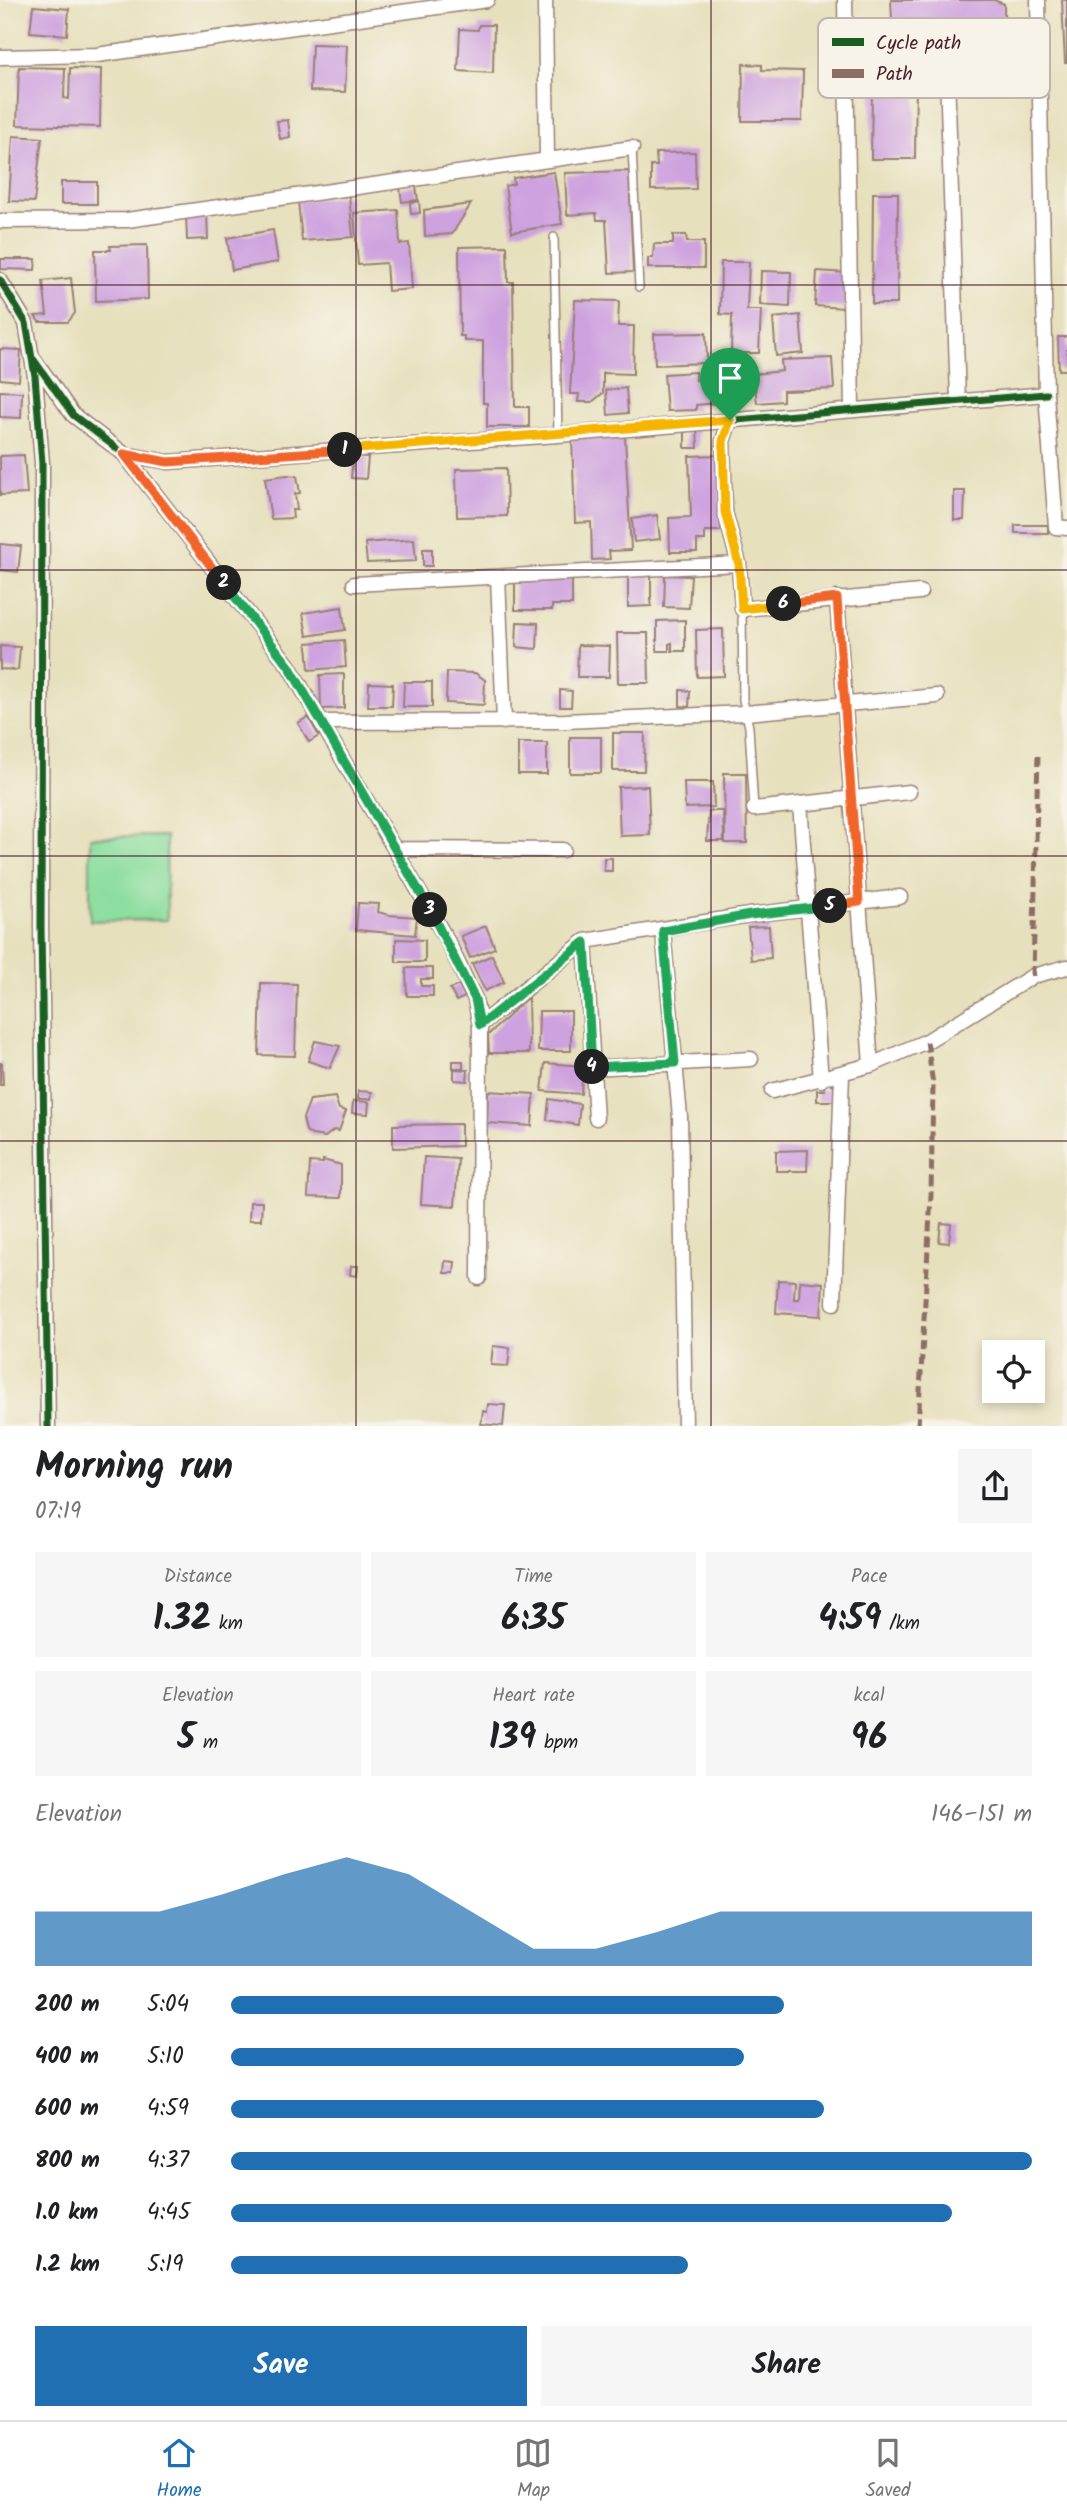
<!DOCTYPE html>
<meta charset="utf-8">
<style>
:root{--surface:#fff;--page:#f6f6f6;--text:#202124;--muted:#757577;--line:#e0e0e0;--accent:#1f6fb2}
body{margin:0;font-family:Kalam,sans-serif;background:var(--page);color:var(--text);height:100vh;display:flex;flex-direction:column;font-size:26px;white-space:nowrap}
*{box-sizing:border-box;margin:0}
p{font-size:23px;color:var(--muted)}
.icon{flex:none;width:38px;height:38px;fill:none;stroke:currentColor;stroke-width:2;stroke-linecap:round;stroke-linejoin:round}
.map{position:relative;height:1426px;overflow:hidden}
.sheet{display:flex;flex-direction:column;background:var(--surface);flex:1}
.sheet>*{flex:none}
.fabs{position:absolute;left:982px;top:1340px;display:grid;gap:14px}
.fabs a{display:grid;place-items:center;width:63px;height:63px;border-radius:0px;background:var(--surface);box-shadow:0 4px 10px #0003;font-size:35px}
.pin{position:absolute;display:grid;place-items:center;width:60px;height:60px;color:#fff;margin:-72px -30px;border-radius:50% 50% 50% 0;rotate:-45deg;box-shadow:0 0 7px #0007}
.pin .icon{rotate:45deg}
.km{position:absolute;width:35px;height:35px;margin:-18px;border-radius:50%;background:#222;color:#fff;font-size:19px;line-height:35px;text-align:center}
.round{display:grid;place-items:center;flex:none;width:74px;height:74px;border-radius:0px;background:var(--page)}
.head{display:flex;align-items:center;justify-content:space-between;height:119px;padding:0 35px}
h1{font-size:38px;font-weight:600;line-height:52px}
.figures{display:grid;grid-template-columns:repeat(3,1fr);gap:10px;height:119px;padding:7px 35px}
.figures div{display:grid;align-content:center;border-radius:0px;background:var(--page);text-align:center}
.figures b{font-size:35px;font-weight:600}
.figures small{font-size:19px;font-weight:400}
.figures p{font-size:19px}
.chart{height:196px;padding:14px 35px}
.chart p{display:flex;justify-content:space-between}
.chart svg{width:100%;height:126px;margin-top:7px;fill:var(--accent);opacity:.7}
.button{display:flex;gap:14px;margin-top:auto;padding:14px 35px}
.button a{flex:1;height:80px;border-radius:0px;background:var(--accent);color:#fff;font-size:28px;font-weight:600;line-height:80px;text-align:center}
.button a+a{background:var(--page);color:var(--text)}
ul{padding:0 35px;list-style:none;font-size:23px}
li{display:grid;grid-template-columns:112px 84px 1fr;align-items:center;height:52px}
li i{height:18px;border-radius:9px;background:var(--accent)}
.dock{display:flex;justify-content:space-around;align-items:center;height:98px;border-top:2px solid var(--line);background:var(--surface);font-size:19px;color:var(--muted)}
.dock a{display:grid;justify-items:center;gap:4px}
.dock .selected{color:var(--accent)}
.map>svg:first-child{display:block}
.green{fill:#8bde9f;stroke:#6a7e65;stroke-width:2}
.building{fill:#cea2df}
.lines{fill:none;stroke-linecap:round;stroke-linejoin:round}
.service-casing{stroke:#988074;stroke-width:10}
.minor-casing{stroke:#988074;stroke-width:17}
.service{stroke:#fff;stroke-width:7}
.minor{stroke:#fff;stroke-width:14}
.quiet{stroke:#8d6e63;stroke-width:5;stroke-dasharray:10 5;stroke-linecap:butt}
.cycleway-casing{stroke:#f7f3e8;stroke-width:11}
.cycleway{stroke:#1b5e20;stroke-width:7}
.split-1-casing{stroke:#fff;stroke-width:14}
.split-2-casing{stroke:#fff;stroke-width:14}
.split-3-casing{stroke:#fff;stroke-width:14}
.split-4-casing{stroke:#fff;stroke-width:14}
.split-5-casing{stroke:#fff;stroke-width:14}
.split-6-casing{stroke:#fff;stroke-width:14}
.split-7-casing{stroke:#fff;stroke-width:14}
.split-1{stroke:#f5b400;stroke-width:9}
.split-2{stroke:#f0652b;stroke-width:9}
.split-3{stroke:#22a559;stroke-width:9}
.split-4{stroke:#22a559;stroke-width:9}
.split-5{stroke:#22a559;stroke-width:9}
.split-6{stroke:#f0652b;stroke-width:9}
.split-7{stroke:#f5b400;stroke-width:9}
.grid{fill:none;stroke:#4a1f2b;stroke-width:2;stroke-opacity:0.55}
.key{fill:#f7f3e8;stroke:#c3b3af;stroke-width:2}
.key-label{font-size:19px;fill:#4a1f2b}
</style>
<div class="map">
<svg width="1067" height="1426" viewBox="0 0 1067 1426">
<rect width="100%" height="100%" fill="#f7f3e8"/>
<filter id="ink" filterUnits="userSpaceOnUse"><feTurbulence type="fractalNoise" baseFrequency=".0143" numOctaves="2"/><feDisplacementMap in="SourceGraphic" scale="14" xChannelSelector="R" yChannelSelector="G"/><feConvolveMatrix kernelMatrix="1 2 1 2 8 2 1 2 1" color-interpolation-filters="sRGB"/></filter>
<filter id="wash" filterUnits="userSpaceOnUse"><feTurbulence type="fractalNoise" baseFrequency=".00686" numOctaves="4" result="noise"/><feDisplacementMap in="SourceGraphic" scale="28" xChannelSelector="R" yChannelSelector="G"/><feGaussianBlur stdDeviation="1.57" result="paint"/><feColorMatrix in="noise" values="0 0 0 0 0 0 0 0 0 0 0 0 0 0 0 0 0 1.4 0 .05"/><feComposite in="paint" operator="in"/></filter>
<g filter="url(#wash)">
<rect width="100%" height="100%" fill="#e7e0bd"/>
<path class="green" d="M166 836 167 920 90 921V837Z"/>
<g id="blocks">
<path class="building" d="M891 0H994L1004 4V59L894 58Z
M1062 0H1067V63H1065Z
M33 6 69 9 67 35 30 32Z
M479 25H494L493 73 458 71 460 29 478 30Z
M312 44 347 45 345 92 310 91Z
M743 64 762 65V70L803 71 802 121H742Z
M19 67 65 68 64 98 69 99 70 68 101 69 100 127 17 125Z
M882 79H916L915 159H871L872 88H882Z
M288 120 290 137 280 139 277 121Z
M13 136 42 138 34 202 9 201Z
M695 152 696 189 651 190V166H657L656 153Z
M629 171 633 272 609 273 606 220H597L596 213 567 215 565 173Z
M554 172 562 224 512 232 505 186 514 184 513 178Z
M61 182H97V204H61Z
M416 186 418 200 402 202 400 188Z
M873 193H898L897 304H872Z
M349 196 353 237 302 241 298 201Z
M419 201 420 213 411 214 410 203Z
M471 204 452 234 425 236 424 210Z
M398 210 400 244 409 243 412 289 388 291 386 263 358 265 354 213Z
M186 214H207L208 239 187 240Z
M273 230 278 262 232 270 227 238Z
M673 235H686L687 242H704V268H648V258H653L654 244H673Z
M147 245 148 299 96 301 95 250H111L110 246Z
M507 246 508 282H513L515 407H529V427H487V403H483V341H464V336H460L459 247Z
M1 259H36L35 270 1 269Z
M721 262H749L747 310H761L759 353H731L732 315 720 314Z
M761 271 791 272 790 307 760 305Z
M817 271 847 273 845 308 815 306Z
M71 278 75 313 68 322H39L35 316 47 315 43 281Z
M575 300 619 301 618 326H634L633 374 603 373V393L592 402H578L579 394H570Z
M800 315 803 353 776 356 773 318Z
M706 333 707 363 655 365 654 334Z
M1058 337H1067V370H1059Z
M0 349 21 350 19 381 0 379Z
M832 358 834 389 783 391V401L757 403 754 374 782 371 781 360Z
M726 367 729 402 696 405V410L667 411 664 374 695 372 696 380 705 379 704 369Z
M626 388 628 413 608 415 606 390Z
M0 391 22 392 21 418 0 417Z
M685 429H697L698 448H685Z
M572 437H625L631 550 609 551 610 559 592 560 591 522 575 523Z
M24 455 27 494 0 495V456Z
M719 455 721 531H705V540H697V552H670L669 518 691 517 689 456Z
M353 456 368 457 366 479 351 478Z
M506 468 507 516 457 517 456 469Z
M287 475 297 476 300 493 295 494 297 510H292L293 518 271 519 265 478Z
M954 491H965L964 520H954Z
M657 515 660 539 634 542 632 519Z
M1015 525H1048V533H1015Z
M414 539 416 561 367 563 365 543Z
M0 544 21 546 18 572 0 570Z
M423 549H432V566H423Z
M651 575V606L628 607V576Z
M665 575 691 576 689 608 664 607Z
M572 578V605H552V610H515V579Z
M342 607 345 630 307 636 303 613Z
M685 620V651H672V643L669 644V651H657V621Z
M517 622 538 623 537 649 516 647Z
M723 629 724 676 697 677 696 630Z
M617 633H648L649 683H618Z
M344 640 346 667 309 670 307 643Z
M578 645 610 646 609 677H577Z
M0 646 20 647 18 670 0 669Z
M447 672 475 673 485 680 484 705 446 703Z
M344 674V708L321 709 320 675Z
M404 682H432V707H403Z
M369 683 393 684 392 706H368Z
M560 690 572 691 571 707H560Z
M680 690 690 691 689 707 680 706Z
M308 717 319 736 309 742 298 723Z
M613 733H645L644 771H613Z
M570 737H601V773H570Z
M518 743H547V774H518Z
M724 773H746L747 843H725Z
M684 782H713L714 807 685 808Z
M648 786 650 835 620 836 618 787Z
M709 811H723L724 841H707Z
M604 858H612V871H604Z
M358 903 379 904 378 912 389 915 417 917 415 935 356 930Z
M486 926 495 948 470 958 461 936Z
M769 926 771 958 751 960 748 927Z
M396 939 425 940V962H396Z
M492 955 504 982 485 991 472 964Z
M406 968H433V979H421V986H433V996H407Z
M261 983 297 984 295 1056 259 1055Z
M459 985 465 997 456 1001 450 989Z
M528 997 529 1053H489L488 1035Z
M539 1011H571V1051H538Z
M315 1041 340 1046 330 1068 308 1061Z
M453 1061H463V1068H453Z
M0 1063H2L3 1085H0Z
M545 1063 583 1066 581 1094 542 1091Z
M454 1069 468 1070 467 1081 454 1080Z
M825 1084H834V1101H817V1090H825Z
M358 1091 372 1092 371 1099H358Z
M488 1091 534 1094 532 1126 487 1123Z
M335 1097 339 1109 346 1111 339 1131 334 1130 325 1137 312 1135 306 1131 303 1118 310 1100Z
M549 1099 580 1104 578 1125 547 1120Z
M353 1101 369 1102 368 1114 352 1113Z
M461 1124V1146L393 1148V1125Z
M808 1150 807 1171H776V1151Z
M424 1157 458 1159 455 1206 421 1204Z
M323 1160 341 1165V1198L308 1197 310 1162 323 1163Z
M250 1202H262L261 1220H249Z
M941 1223 951 1224 949 1243 939 1242Z
M445 1261 455 1262 454 1273H444Z
M351 1266H358L357 1276 350 1275Z
M778 1280 795 1281 794 1299H799L800 1281 823 1283 821 1316 776 1313Z
M493 1346 510 1348 508 1366 491 1365Z
M488 1404 505 1405 503 1426 481 1424 483 1411 487 1412Z"/>
</g>
</g>
<g filter="url(#ink)">
<use href="#blocks" fill-opacity="0" stroke="#988074" stroke-width="2"/>
<g class="lines">
<g class="service-casing">
<path id="service" d="M632 148 639 287
M554 237 558 435
M742 609 743 700 749 727 754 809"/>
</g>
<g class="minor-casing">
<path id="minor" d="M545 0 547 159
M845 0 852 409
M1038 0 1046 394 1056 527 1067 528
M0 57 97 55 487 0
M947 75 958 400
M848 77 1039 72
M0 221 127 220 632 148
M0 280 26 323 35 376 42 463 41 926 48 1426
M33 358 73 415 124 454 168 462 558 435 1046 394
M730 420 723 441 725 512 739 564 742 609 920 592
M124 454 289 666 448 942 475 999 480 1025 479 1278
M498 577 504 722
M354 584 739 564
M837 598 871 1065
M321 722 565 721 745 713 937 696
M800 804 909 792
M754 809 800 804 821 1080
M395 849 563 850
M663 931 680 1117 685 1426
M585 941 596 1118
M480 1025 585 941 750 915 900 897
M592 1068 751 1059
M772 1091 871 1065 927 1041 1033 976 1067 967
M834 1303 842 1074"/>
</g>
<use href="#service" class="service"/>
<use href="#minor" class="minor"/>
<path class="quiet" d="M1033 976 1038 752
M918 1426 931 1195 933 1085 927 1041"/>
<g class="cycleway-casing">
<path id="cycleway" d="M0 280 26 323 35 376 42 463 41 926 48 1426
M34 360 73 415 124 454 168 462 558 435 1046 394"/>
</g>
<use href="#cycleway" class="cycleway"/>
</g>
</g>
<g class="lines" filter="url(#ink)">
<g class="split-1-casing">
<path id="split-1" d="M345 450 730 420"/>
</g>
<g class="split-2-casing">
<path id="split-2" d="M224 583 124 454 168 462 345 450"/>
</g>
<g class="split-3-casing">
<path id="split-3" d="M224 583 289 666 430 910"/>
</g>
<g class="split-4-casing">
<path id="split-4" d="M430 910 475 999 480 1025 585 942 592 1067"/>
</g>
<g class="split-5-casing">
<path id="split-5" d="M592 1067 675 1063 663 931 750 915 830 906"/>
</g>
<g class="split-6-casing">
<path id="split-6" d="M784 604 837 598 859 902 830 906"/>
</g>
<g class="split-7-casing">
<path id="split-7" d="M730 420 723 441 725 512 739 564 742 609 784 604"/>
</g>
<use href="#split-1" class="split-1"/>
<use href="#split-2" class="split-2"/>
<use href="#split-3" class="split-3"/>
<use href="#split-4" class="split-4"/>
<use href="#split-5" class="split-5"/>
<use href="#split-6" class="split-6"/>
<use href="#split-7" class="split-7"/>
</g>
<path class="grid" d="M356 0V1426M711 0V1426M0 285H1067M0 570H1067M0 856H1067M0 1141H1067"/>
<rect x="818" y="18" width="232" height="80" rx="10" class="key"/>
<rect x="832" y="38" width="32" height="8" fill="#1b5e20"/>
<rect x="832" y="69" width="32" height="9" fill="#8d6e63"/>
<g class="key-label">
<text x="876" y="49">Cycle path</text>
<text x="876" y="80">Path</text>
</g>
</svg>
<div class="fabs">
<a><svg class="icon" aria-label="locate" viewBox="0 0 24 24"><circle cx="12" cy="12" r="6"/><path d="M12 2v4M12 18v4M2 12h4M18 12h4"/></svg></a>
</div>
<div class="pin" style="left:730px;top:420px;background:#1e9e55"><svg class="icon" aria-label="arrive" viewBox="0 0 24 24"><path d="M6 21V4h12l-3 4 3 4H6"/></svg></div>
<b class="km" style="left:345px;top:450px">1</b>
<b class="km" style="left:224px;top:583px">2</b>
<b class="km" style="left:430px;top:910px">3</b>
<b class="km" style="left:592px;top:1067px">4</b>
<b class="km" style="left:830px;top:906px">5</b>
<b class="km" style="left:784px;top:604px">6</b>
</div>
<section class="sheet">
<div class="head"><div><h1>Morning run</h1><p>07:19</p></div><a class="round"><svg class="icon" aria-label="share" viewBox="0 0 24 24"><path d="M12 15V3M7 8l5-5 5 5M5 13v7h14v-7"/></svg></a></div>
<div class="figures">
<div><p>Distance</p><b>1.32<small> km</small></b></div>
<div><p>Time</p><b>6:35</b></div>
<div><p>Pace</p><b>4:59<small> /km</small></b></div>
</div>
<div class="figures">
<div><p>Elevation</p><b>5<small> m</small></b></div>
<div><p>Heart rate</p><b>139<small> bpm</small></b></div>
<div><p>kcal</p><b>96</b></div>
</div>
<div class="chart"><p><span>Elevation</span>146–151 m</p>
<svg viewBox="0 0 160 44" preserveAspectRatio="none"><path d="M0 44V25L10 25L20 25L30 19L40 12L50 6L60 12L70 25L80 38L90 38L100 32L110 25L120 25L130 25L140 25L150 25L160 25V44z"/></svg>
</div>
<ul>
<li><b>200 m</b>5:04<i style="width:69%"></i></li>
<li><b>400 m</b>5:10<i style="width:64%"></i></li>
<li><b>600 m</b>4:59<i style="width:74%"></i></li>
<li><b>800 m</b>4:37<i style="width:100%"></i></li>
<li><b>1.0 km</b>4:45<i style="width:90%"></i></li>
<li><b>1.2 km</b>5:19<i style="width:57%"></i></li>
</ul>
<div class="button"><a>Save</a><a>Share</a></div>
</section>
<nav class="dock">
<a class="selected"><svg class="icon" aria-label="home" viewBox="0 0 24 24"><path d="M3 11l9-7 9 7M6 9v11h12V9"/></svg>Home</a>
<a><svg class="icon" aria-label="map" viewBox="0 0 24 24"><path d="M3 6l6-2 6 2 6-2v14l-6 2-6-2-6 2zM9 4v14M15 6v14"/></svg>Map</a>
<a><svg class="icon" aria-label="saved" viewBox="0 0 24 24"><path d="M7 4h10v16l-5-4-5 4z"/></svg>Saved</a>
</nav>
